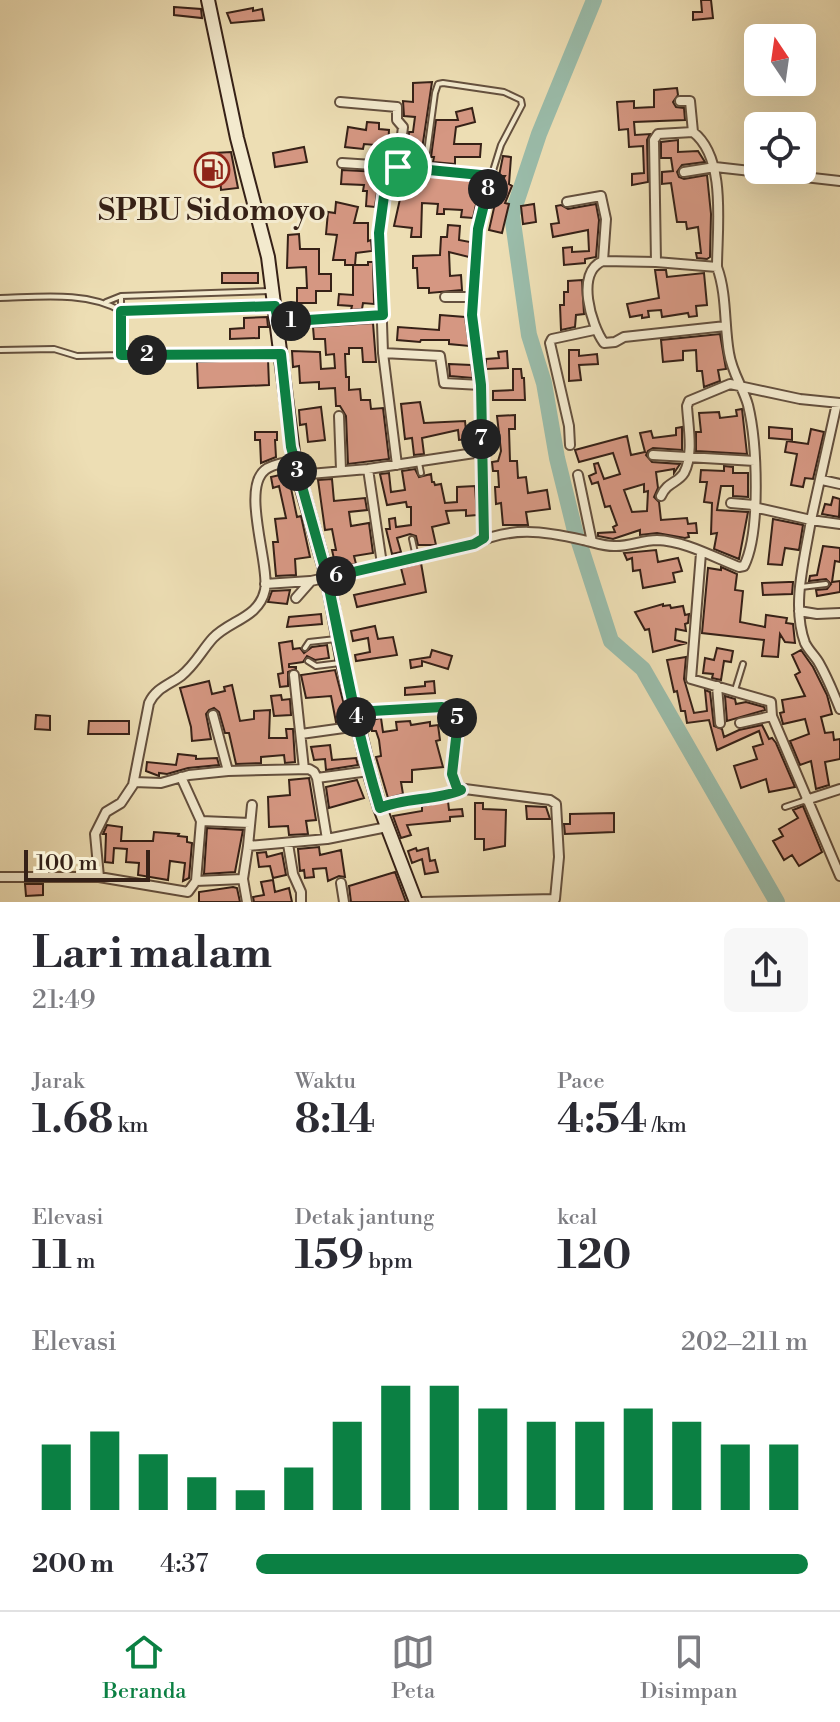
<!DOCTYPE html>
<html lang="id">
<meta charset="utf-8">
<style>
:root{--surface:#fff;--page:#f7f7f7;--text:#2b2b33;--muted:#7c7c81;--line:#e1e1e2;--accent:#0b8043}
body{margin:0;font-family:"Libre Bodoni",serif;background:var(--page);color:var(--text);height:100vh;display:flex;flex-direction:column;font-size:30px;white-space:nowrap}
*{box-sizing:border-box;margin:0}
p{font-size:26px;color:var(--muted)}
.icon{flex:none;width:44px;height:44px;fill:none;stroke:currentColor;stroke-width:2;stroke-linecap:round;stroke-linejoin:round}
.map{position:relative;height:902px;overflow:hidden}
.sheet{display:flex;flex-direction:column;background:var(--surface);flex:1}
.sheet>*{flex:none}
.needle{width:52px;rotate:347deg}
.fabs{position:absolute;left:744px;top:24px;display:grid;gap:16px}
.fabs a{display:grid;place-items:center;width:72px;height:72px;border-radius:12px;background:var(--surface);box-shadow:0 8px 32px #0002;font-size:40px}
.scale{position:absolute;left:24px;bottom:20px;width:126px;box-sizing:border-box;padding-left:8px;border:4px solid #362117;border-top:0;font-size:22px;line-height:28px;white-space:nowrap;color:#362117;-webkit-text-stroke:6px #f3eace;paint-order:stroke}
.pin{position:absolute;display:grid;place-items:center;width:68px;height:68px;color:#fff;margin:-34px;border:4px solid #fff;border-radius:50%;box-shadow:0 2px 8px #0007}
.km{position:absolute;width:40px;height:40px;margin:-20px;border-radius:50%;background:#222;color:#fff;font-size:22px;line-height:40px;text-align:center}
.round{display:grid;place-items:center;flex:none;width:84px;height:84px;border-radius:12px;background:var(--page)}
.head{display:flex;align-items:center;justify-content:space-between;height:136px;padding:0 32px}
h1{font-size:44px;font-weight:800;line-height:60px}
.metrics{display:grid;grid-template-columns:repeat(3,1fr);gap:12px;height:136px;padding:8px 32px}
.metrics div{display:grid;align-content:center}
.metrics b{font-size:40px;font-weight:800}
.metrics small{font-size:22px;font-weight:400}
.metrics p{font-size:22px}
.chart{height:224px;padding:16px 32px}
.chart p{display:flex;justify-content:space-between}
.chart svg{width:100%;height:144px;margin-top:8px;stroke:var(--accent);stroke-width:6}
ul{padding:0 32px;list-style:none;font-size:26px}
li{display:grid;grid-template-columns:128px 96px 1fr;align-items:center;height:60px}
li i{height:20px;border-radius:10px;background:var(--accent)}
.menu{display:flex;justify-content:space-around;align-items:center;height:112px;border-top:2px solid var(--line);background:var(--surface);font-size:22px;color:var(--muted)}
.menu a{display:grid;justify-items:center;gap:4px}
.menu .active{color:var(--accent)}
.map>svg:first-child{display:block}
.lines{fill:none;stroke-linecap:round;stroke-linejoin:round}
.river{stroke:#9abcaa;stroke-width:16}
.building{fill:#d59782;stroke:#362117;stroke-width:2;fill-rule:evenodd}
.service-casing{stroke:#64503e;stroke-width:8}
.minor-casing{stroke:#64503e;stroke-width:12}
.secondary-casing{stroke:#362117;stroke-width:16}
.service{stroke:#f3eace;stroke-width:4}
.minor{stroke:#f3eace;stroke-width:8}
.secondary{stroke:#f3eace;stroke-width:12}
.route-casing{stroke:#fff;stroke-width:16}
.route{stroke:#0b8043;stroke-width:10}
.labels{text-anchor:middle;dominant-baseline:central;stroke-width:6;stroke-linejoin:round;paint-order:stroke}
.poi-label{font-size:30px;font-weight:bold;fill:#362117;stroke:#f3eace}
</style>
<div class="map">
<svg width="840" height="902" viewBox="0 0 840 902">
<rect width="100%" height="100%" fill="#eddeb4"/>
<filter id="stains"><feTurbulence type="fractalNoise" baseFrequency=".0025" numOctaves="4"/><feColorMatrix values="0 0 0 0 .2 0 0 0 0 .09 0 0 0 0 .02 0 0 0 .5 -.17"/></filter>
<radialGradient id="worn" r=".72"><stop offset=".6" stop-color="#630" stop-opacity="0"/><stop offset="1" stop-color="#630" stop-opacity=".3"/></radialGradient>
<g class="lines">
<path class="river" d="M576 535 557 458 544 383 529 335 512 215 539 134 594 0
M579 542 611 641 643 669 777 902"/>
</g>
<path class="building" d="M701 0H711L713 18 693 20V12H702Z
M174 7 201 9 202 18 174 15Z
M253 8V11L262 9 264 20 231 23 227 13Z
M432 82 421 156 407 155 409 132H413L415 117 404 116 403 101 413 102V83Z
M677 88 678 95 673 102 676 107 684 108 685 120 634 122 635 135 650 134 647 140 648 182 632 185V174L644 173 643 146 629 147 628 129 619 130 617 102 634 101V108L654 107V90Z
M472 108 475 122 456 127 454 144H481L480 157H455V164L433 162 434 157H431L436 120H458L456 112Z
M367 122 379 123V129L389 130 388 146 364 144 363 149 345 147 348 127 366 130Z
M678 140V152L698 151 705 162 682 165 677 172 679 177 684 179 707 175 711 214 710 257 707 259 697 258 696 253H701L698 227 687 229 686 222H677L671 183 662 184V172L673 171 671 158H661V142Z
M304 147 307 162 275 167 273 153Z
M231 152 238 188 221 190 220 175 196 176V167L214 166V153Z
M503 156 511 157 509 184 512 186 505 203 509 204 502 233 489 230 496 199 502 188 499 186 505 176H499Z
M342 170 380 172 375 207 366 206 367 191H363L364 185 341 184Z
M427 175 481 182 473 218 461 217 462 210 444 209V214H437L438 204 422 203 421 237H411L412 228 394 226 402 190H399L401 178 426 181Z
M336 202 358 207 354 223H368V241L371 240 372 251 356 253 355 265H345V260H333L337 235 326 234 328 212 335 213Z
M534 204 536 222 523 224 521 206Z
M596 204 599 220 596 257 585 259V263L564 265 563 248 572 247V252L589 251 588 230 553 237 551 224 559 223 556 206 561 205 568 209Z
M448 225 460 226 459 240 470 242 469 257 449 252 450 276 461 275 462 290 429 293V288H418L417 268H413V256L440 255 441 237H447Z
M299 234 300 249H319V274H331V291H316V303H297V288H307L306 267 287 268 288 235Z
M368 262H373L374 304 363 303 362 309 351 310 352 306 338 305 339 294 353 295V265H368Z
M655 270H666L667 277 704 273 707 305 696 306 697 316 689 317 688 313 662 317 661 310 648 311 649 317 642 318V315L630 317 627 304 659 298Z
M222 273H258V283H222Z
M582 280 584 314 576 315 575 327 561 330 560 305H564V292H568V281Z
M440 315 465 317 469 346 449 344V340H421L420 342 397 340 398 327 439 330Z
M267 317 268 327H259V338L230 339V329L244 328V318Z
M373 323 376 362H363L362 348H349V354H345L346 377H349V390L360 389 361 400H370L371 409 383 408 389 459 348 464 346 416 340 406H336L335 388 319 389V382L300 383 299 366 293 367 292 351 320 352 321 369 335 368 334 354 326 355 325 339H314L313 327Z
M720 334 726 369 718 370 720 381 704 387 702 371H697L696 350 683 351V360L663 362 661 340Z
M569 350H579V356L597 354 598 364 579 365 581 380 569 381Z
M507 351 508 368 486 369V359L499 358 498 352Z
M268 359 269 385 198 388 197 362Z
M449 364 471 365 473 378 450 376Z
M513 369H521L522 378H524L525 400H493V391L513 390Z
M420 402 424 423 465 421 466 431 475 429V443L470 444 469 439 459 440 458 430 422 438 424 454 414 455 412 438 405 439 401 404Z
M321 407 325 440 308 442 306 424 300 425 299 410Z
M742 409 747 454 696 451V432H701L699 413 719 412 720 418 737 416 736 410Z
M515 415V429H509L510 461H517L518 478 526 477 528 493 547 490 550 509 526 512 528 525H503L501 503 496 504 495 487H499L498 471H493L492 462 498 461 501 451 497 416Z
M682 427V450L653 448 648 451 646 455 652 462 680 464 674 473V469L656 472 658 488 654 497 659 502 661 520 687 518 688 524 696 523 697 533H688L689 537 685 538 657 533 640 535V530L613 539 598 536V533L615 532 613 527 617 525 610 506 605 507 598 482 592 484 589 476 596 473 594 464 598 463 604 479 620 474 613 453 579 462 575 450 627 436 631 455 645 452 640 433 651 431 653 438 676 435V428ZM644 484V492L648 491 647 511 632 512 624 490Z
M769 427 792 429V440L769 438Z
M811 429 824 432 813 479 805 478 803 487 791 485 797 454 785 452 787 441 808 444Z
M255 432H277V440H275L276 457 261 463 260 440H255Z
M724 466 733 467V473H748V497L733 496V486H721L717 510 748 512 739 559 714 549 717 533 711 534 712 503 704 502 707 482H700L701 470 724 471Z
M287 469 297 517 301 516 310 557 295 559 296 575 276 576 273 542H278L275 519 286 518 279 486 273 488 271 477 280 475 279 471Z
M415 469 419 477 431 474 432 482H434L435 485 441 484 445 503 457 502V487L475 486 477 515 466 516V510L446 511 449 523 432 527 436 545H418L416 536 410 534 397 538 401 552 392 554 386 529H390L389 519 395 518 396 527 411 525V507H407L406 502 387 505 380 474 389 473 391 492 405 490 402 471Z
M332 479 334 501 365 498 367 510 349 512 351 526 369 523 373 553 354 556 356 564 336 568 332 550H336L332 529 325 530 318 480Z
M833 497 840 499 839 517 822 514 825 504 831 505Z
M773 519 803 525 799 550 785 548 782 565 768 564Z
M823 546 840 548V562L835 561 832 582 840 581V592L817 596 816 590 827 589 831 584 826 579 809 581 810 576 817 575Z
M656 550 658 562 678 558 682 571 673 573 675 582 643 588 640 570 633 571 632 558 627 560 624 553Z
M421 563 426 592 357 607 354 595 405 584 401 568Z
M721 567 737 574 735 590 743 591 740 622 765 627 766 615 787 618 786 623 793 624 795 643 785 642 780 634 778 657 762 656 764 640 702 633 708 568 721 570Z
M789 582H793L792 594 763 595 762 583Z
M290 590 287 604 268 602 272 591Z
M663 604V606L670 605 671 608 683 606 685 615 689 614 688 623 685 624 686 631 676 629 675 640 687 643 653 652 649 629 645 630 635 612Z
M321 614 322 624 287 627 289 617Z
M375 626 378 639 393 637 397 655 356 661 355 655 370 652 368 638 353 641 351 631Z
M292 641 293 649 300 648 304 653 312 647 327 645 329 658 315 660 307 656 303 662 289 664V667H296V669L288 672V686L280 687 278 674 283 673 279 643Z
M717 648 733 651 731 662 724 661 721 680 712 678 713 674 703 673 705 658 714 660Z
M432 650 452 656 448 669 422 661V666L411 668 410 660 430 657Z
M801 650 813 667 827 695 832 714 821 717 825 733 833 732 834 740 840 739V759L825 762 829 785 816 789 811 761 800 765 790 741 809 734 805 719 783 724 780 713 784 712 782 700 805 696 795 675 800 672 792 655Z
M686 657 684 679 694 713 707 711 705 690 710 692 714 726 722 729 724 737 739 730 762 725 769 739 772 738 776 743 795 787 769 792 766 779 741 788 734 766 757 759 753 747 763 744 759 731 717 750 709 720 687 723 685 711H681L677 691 674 692 667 660Z
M335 670 348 720 336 722 331 696 306 698 301 675Z
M209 681 212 694 225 691 224 687 232 685 240 721 254 719V711L270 710 269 738H287L286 729H293L295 762 285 763 284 755 261 757V763L236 764 229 733H225L219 712 214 708 209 710 206 714 211 739 192 741 191 727 180 688Z
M434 681 435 693 405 695V688L425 686V682Z
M281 695 282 700 290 699 291 715 274 716 271 696Z
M725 696 735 699 736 704 746 702 764 707 765 710 727 721Z
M36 715 50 716V730L35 729Z
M381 718 383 732 397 730 396 722 410 721 411 725 430 722V726L438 725 440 740 436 741 443 767 412 770V782H401L403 794 388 798 376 757 381 756 379 740 376 731H372L371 720Z
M89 721H129V734H88Z
M330 745 332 760 356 758 358 765 326 770 325 759 314 760 311 747Z
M178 754 196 756V759L217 758 219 765 188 768 167 774 159 773V776L146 771 147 762 176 765Z
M309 778 316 820 306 821 308 834 289 835 288 826 269 827 268 797 290 795 289 780Z
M357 780 364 798 329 808 326 787Z
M448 801 449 810 462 809 463 816 450 817V821L407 825 411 835 401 838 393 816 422 811V806Z
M475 803H483V809L506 810 505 846 484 850V839H475Z
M526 806 546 807 550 819H527Z
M803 806 822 852 799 866 792 855 784 860 773 841 783 836 779 829 798 818 793 810Z
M614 813V832L565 834 564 824H570V814Z
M107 825 122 827 121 841H153L154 832 179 834 178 836 187 837V842L192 843 189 878 183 881 185 863 170 861 168 880 138 875 139 863 126 862 127 849 114 848 113 863 105 862 106 834H103Z
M207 828 243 830 235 872 204 874Z
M319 847 320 855 341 850 345 877 339 876 328 881 326 868 313 869 314 877 305 878 304 870 300 871 298 849Z
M416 848 417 851 428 848 430 861 435 860 438 872 425 874 422 859 412 863 408 851Z
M266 852 267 857 282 853 286 875 273 878 270 866 259 867 257 853Z
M395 872 406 902H351L349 886Z
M273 880 275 892 289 888 292 902H254L253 897 264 895 261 882Z
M25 884H43V895L26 896Z
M233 887 237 888 240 902H199V892Z"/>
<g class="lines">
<g class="service-casing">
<path id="service" d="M425 167 435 93 438 84 443 83 504 92 521 100 522 105 501 145 492 174
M0 298C39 297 87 291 121 311L271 307
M106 302 121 296 270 291
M0 350 54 349 77 356 121 355V296
M121 355 278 354
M419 463 421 473
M412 539 416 557
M801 587 826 584
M305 648 309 642 336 639
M308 661 316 666 340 663
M735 690 743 664
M785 807 806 800"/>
</g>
<g class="minor-casing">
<path id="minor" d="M680 101H690L693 132
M340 102 397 107V120L403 127 398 167
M342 163 388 166
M684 172 715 167 840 181
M567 202 601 196 606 219 603 261 656 262
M603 261C575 272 591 325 604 343L615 342 624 337 726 326
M445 297H473
M278 322 383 315
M383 353 440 356 444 383 481 385
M837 403 811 520 840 524
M339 416 341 470
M570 445 569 426 550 343 552 339 594 330
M653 455 755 461
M397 465 383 353 379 233 388 166 438 169 491 176 478 229 472 315 481 385 484 538
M368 469 382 564
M298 475 368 469 481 452
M578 475 592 542
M822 480 840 484
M661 496C667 482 678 483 684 473 694 455 688 425 687 406L689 401 730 384 800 399 840 403
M731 503 754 505
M754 507 811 520C805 558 791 605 805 643 809 651 815 656 819 663 827 677 834 694 840 709
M701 553 691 679 771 702 772 716 740 723
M265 584 310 581
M296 598 311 581 474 544C511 526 544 531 583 540 593 542 603 546 614 546 628 547 642 540 657 540 685 541 713 557 739 567L744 566C761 532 757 442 748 405 743 387 732 373 729 353 724 325 727 294 717 267 717 228 727 158 693 132L658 134 654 140 656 262 717 267
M799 611 817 614 840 613
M294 675 304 769
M717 686 720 723
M355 712 442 707 456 714 458 721 452 774 457 788 550 800 556 804 559 857 555 899 422 902
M213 715 228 771
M772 716 840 876
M301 734 358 726
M181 777 201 821
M317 778 327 839
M134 782 161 783 189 775 228 771 309 769 314 772 317 778 369 771
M806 800 840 789
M380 808C406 796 436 801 461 790
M288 844 293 874 301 892V902
M248 846 252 805
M0 877H99L188 892 196 881 243 879
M99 877 95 834 106 812 121 803 133 785 149 703C156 688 169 685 181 676 195 665 202 650 213 638 230 620 259 618 265 590 270 565 241 489 265 470 272 464 285 463 294 460
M196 881 201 821 250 823
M341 883 344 902
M247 902 243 879 248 846 327 839 387 827"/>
</g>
<g class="secondary-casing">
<path id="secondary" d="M208 0 237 138 268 257 294 460 327 576 343 663 369 771 380 808 416 902"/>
</g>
<use href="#service" class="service"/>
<use href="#minor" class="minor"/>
<use href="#secondary" class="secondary"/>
</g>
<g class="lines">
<g class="route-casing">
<path id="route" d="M398 167 388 166 379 233 383 315 278 322 275 306 121 311V355L281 354 291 447 327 576V578C342 655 357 733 380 808 406 797 436 801 461 790L457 788 452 774 458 721 456 714 442 707 355 712 327 578 474 544 484 538 481 385 472 315 478 229 491 176 398 167"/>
</g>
<use href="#route" class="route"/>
</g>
<defs>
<g id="fuel-ring" transform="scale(1.8)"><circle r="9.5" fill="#f3eace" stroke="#8f2418" stroke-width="1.5"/><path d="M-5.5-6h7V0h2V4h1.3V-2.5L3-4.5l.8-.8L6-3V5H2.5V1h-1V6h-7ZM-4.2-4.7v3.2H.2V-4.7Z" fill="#8f2418"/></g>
</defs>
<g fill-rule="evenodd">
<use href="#fuel-ring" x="212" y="170"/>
</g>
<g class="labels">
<g class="poi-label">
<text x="212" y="211">SPBU Sidomoyo</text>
</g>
</g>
<rect width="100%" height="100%" filter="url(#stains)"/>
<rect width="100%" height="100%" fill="url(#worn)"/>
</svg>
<div class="fabs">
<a><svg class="needle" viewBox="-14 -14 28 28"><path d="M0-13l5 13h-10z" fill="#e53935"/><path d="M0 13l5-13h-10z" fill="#7c7c81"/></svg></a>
<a><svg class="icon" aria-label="locate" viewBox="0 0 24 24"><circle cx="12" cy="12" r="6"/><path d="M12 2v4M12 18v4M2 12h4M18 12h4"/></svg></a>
</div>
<div class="scale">100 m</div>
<div class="pin" style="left:398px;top:167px;background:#1e9e55"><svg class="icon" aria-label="arrive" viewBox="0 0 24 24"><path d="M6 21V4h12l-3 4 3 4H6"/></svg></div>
<b class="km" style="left:291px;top:321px">1</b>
<b class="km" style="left:147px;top:355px">2</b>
<b class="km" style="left:297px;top:471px">3</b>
<b class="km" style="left:356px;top:717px">4</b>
<b class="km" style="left:457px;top:718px">5</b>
<b class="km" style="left:336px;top:576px">6</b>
<b class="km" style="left:481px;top:439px">7</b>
<b class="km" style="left:488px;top:189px">8</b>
</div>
<section class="sheet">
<div class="head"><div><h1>Lari malam</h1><p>21:49</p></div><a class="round"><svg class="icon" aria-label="share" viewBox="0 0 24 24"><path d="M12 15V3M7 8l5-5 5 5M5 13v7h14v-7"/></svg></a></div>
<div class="metrics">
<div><p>Jarak</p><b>1.68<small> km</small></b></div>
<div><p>Waktu</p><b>8:14</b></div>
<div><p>Pace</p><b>4:54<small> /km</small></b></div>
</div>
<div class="metrics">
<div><p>Elevasi</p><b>11<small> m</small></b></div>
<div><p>Detak jantung</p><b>159<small> bpm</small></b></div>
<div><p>kcal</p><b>120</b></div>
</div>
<div class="chart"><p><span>Elevasi</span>202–211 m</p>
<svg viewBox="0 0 160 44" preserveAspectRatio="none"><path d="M5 44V24M15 44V20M25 44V27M35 44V34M45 44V38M55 44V31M65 44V17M75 44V6M85 44V6M95 44V13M105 44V17M115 44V17M125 44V13M135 44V17M145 44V24M155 44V24"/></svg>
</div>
<ul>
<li><b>200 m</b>4:37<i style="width:100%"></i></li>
</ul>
</section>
<nav class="menu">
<a class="active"><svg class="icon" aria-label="home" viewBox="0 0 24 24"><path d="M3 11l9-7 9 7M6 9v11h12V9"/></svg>Beranda</a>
<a><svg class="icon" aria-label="map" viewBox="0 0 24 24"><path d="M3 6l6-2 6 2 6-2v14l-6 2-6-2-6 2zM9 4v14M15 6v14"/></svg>Peta</a>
<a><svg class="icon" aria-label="saved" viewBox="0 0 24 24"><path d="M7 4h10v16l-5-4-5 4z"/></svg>Disimpan</a>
</nav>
